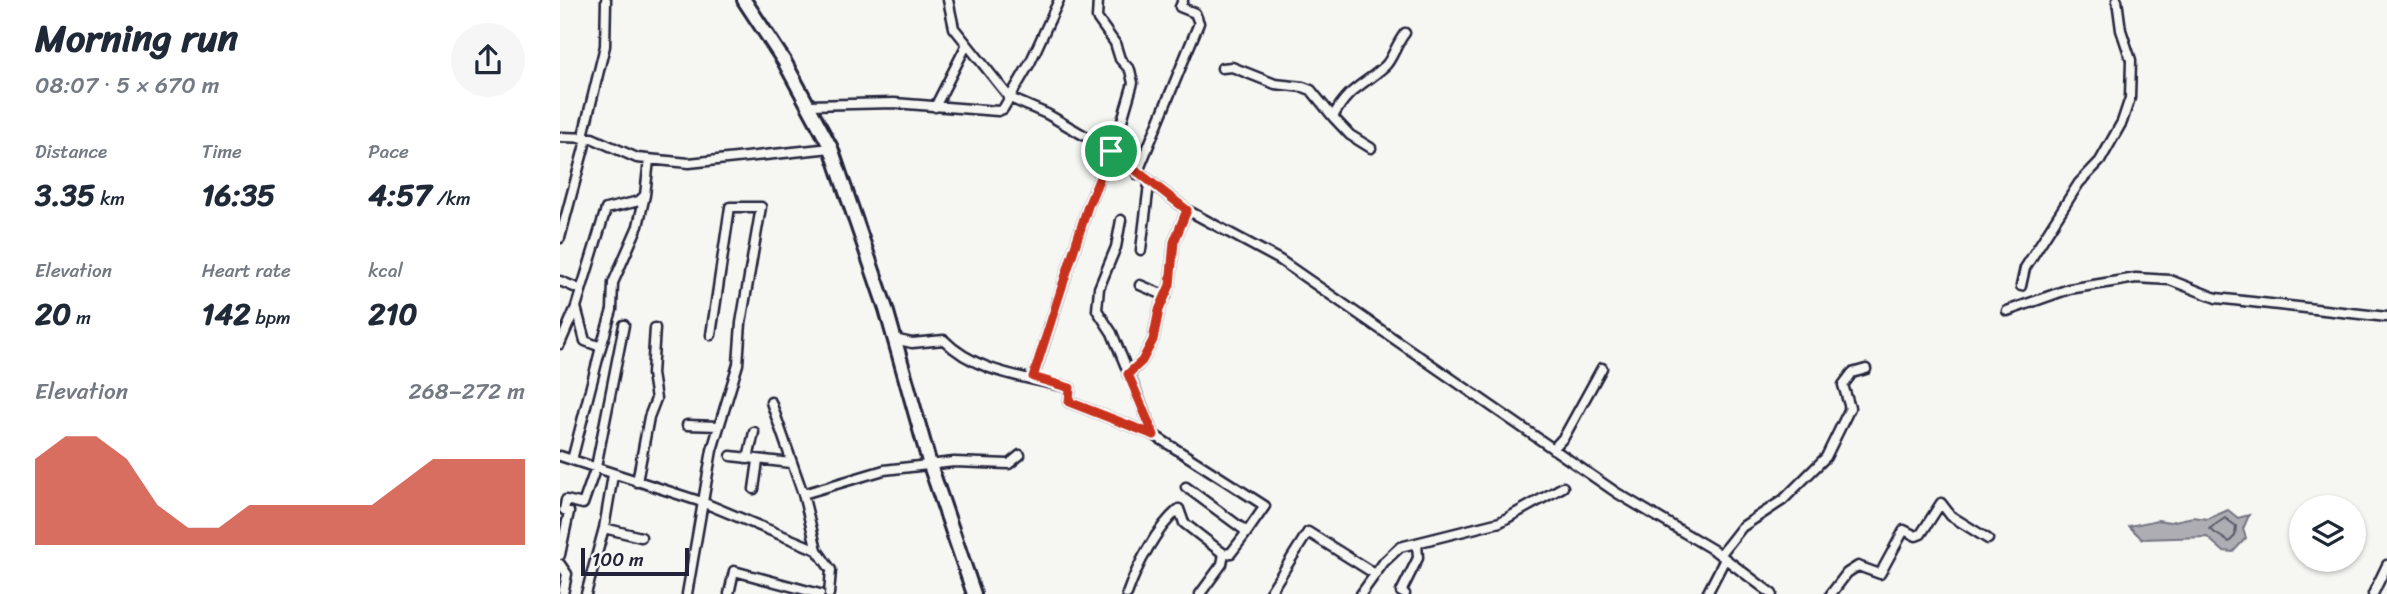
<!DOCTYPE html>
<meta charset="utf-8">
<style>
:root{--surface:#fff;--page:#f6f6f7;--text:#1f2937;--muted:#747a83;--accent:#c8321e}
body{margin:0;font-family:Sriracha,sans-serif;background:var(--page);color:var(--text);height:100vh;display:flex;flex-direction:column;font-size:26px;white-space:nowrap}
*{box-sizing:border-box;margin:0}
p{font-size:23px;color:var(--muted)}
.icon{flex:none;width:38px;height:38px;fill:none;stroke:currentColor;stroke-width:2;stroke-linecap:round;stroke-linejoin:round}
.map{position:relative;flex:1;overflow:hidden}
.side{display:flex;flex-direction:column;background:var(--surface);width:560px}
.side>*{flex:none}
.tools{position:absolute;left:1729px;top:495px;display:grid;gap:14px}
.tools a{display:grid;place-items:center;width:77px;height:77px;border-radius:50%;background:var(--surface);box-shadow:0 2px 5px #0004;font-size:35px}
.scale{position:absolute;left:21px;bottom:18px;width:108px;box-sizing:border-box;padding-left:7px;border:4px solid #22223b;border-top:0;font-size:19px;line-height:24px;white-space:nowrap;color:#22223b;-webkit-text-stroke:5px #f6f6f2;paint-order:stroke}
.pin{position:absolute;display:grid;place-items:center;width:60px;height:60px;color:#fff;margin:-30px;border:4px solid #fff;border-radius:50%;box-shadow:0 2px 7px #0007}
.round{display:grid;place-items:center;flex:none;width:74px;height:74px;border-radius:37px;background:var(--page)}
.overview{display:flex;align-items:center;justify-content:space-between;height:119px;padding:0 35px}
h1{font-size:38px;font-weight:700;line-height:52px}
.metrics{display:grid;grid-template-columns:repeat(3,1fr);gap:10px;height:119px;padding:7px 35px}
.metrics div{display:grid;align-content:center}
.metrics b{font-size:30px;font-weight:700}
.metrics small{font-size:19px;font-weight:400}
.metrics p{font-size:19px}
.chart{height:196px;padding:14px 35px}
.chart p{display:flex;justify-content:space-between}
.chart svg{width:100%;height:126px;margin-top:7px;fill:var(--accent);opacity:.7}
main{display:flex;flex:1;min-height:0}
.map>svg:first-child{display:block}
.water{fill:#adadb3;stroke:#757583;stroke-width:2}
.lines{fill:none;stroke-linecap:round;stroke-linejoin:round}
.shore{stroke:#5a5a6b;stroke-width:2}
.minor-casing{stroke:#22223b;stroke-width:13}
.trunk-casing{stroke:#22223b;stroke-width:18}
.minor{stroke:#f6f6f2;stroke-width:8}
.trunk{stroke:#f6f6f2;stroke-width:12}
.route-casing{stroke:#fff;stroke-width:14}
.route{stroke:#c8321e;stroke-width:9}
</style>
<main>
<section class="side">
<div class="overview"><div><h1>Morning run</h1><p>08:07 · 5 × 670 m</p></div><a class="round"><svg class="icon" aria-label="share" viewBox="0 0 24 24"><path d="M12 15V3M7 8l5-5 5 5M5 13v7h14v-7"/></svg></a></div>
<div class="metrics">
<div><p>Distance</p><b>3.35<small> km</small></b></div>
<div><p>Time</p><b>16:35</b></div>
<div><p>Pace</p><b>4:57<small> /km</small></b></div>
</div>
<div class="metrics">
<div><p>Elevation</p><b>20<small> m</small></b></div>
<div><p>Heart rate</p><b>142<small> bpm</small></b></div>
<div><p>kcal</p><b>210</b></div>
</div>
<div class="chart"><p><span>Elevation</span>268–272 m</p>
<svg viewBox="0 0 160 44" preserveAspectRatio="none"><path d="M0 44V14L10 6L20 6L30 14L40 30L50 38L60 38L70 30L80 30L90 30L100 30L110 30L120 22L130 14L140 14L150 14L160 14V44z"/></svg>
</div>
</section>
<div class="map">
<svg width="1827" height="594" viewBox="0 0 1827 594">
<rect width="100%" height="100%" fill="#f6f6f2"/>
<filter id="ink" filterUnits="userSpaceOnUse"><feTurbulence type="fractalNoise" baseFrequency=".0143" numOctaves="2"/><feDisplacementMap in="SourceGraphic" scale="14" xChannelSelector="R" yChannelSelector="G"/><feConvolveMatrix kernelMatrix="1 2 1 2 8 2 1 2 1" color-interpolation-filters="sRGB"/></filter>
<g filter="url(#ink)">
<path class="water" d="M1668 510 1678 518 1689 515 1683 529 1686 538 1673 552 1663 551 1647 537 1582 539 1569 526 1598 520 1610 522 1633 517 1648 519Z"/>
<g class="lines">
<path class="shore" d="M1665 518 1676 526 1675 536 1669 542 1649 529Z"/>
<g class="minor-casing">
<path id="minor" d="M388 0 394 28 450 98 487 114 551 151 627 210 720 260 1057 493 1155 551 1212 594
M538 0 537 18 555 43 560 59 570 70 573 83 552 155
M662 68 672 67 715 84 743 87 751 90 773 117
M249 105 334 103 438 111 443 109 470 63 499 0
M375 107 406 46
M23 136 45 46 46 0
M0 137 32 138 77 158 129 163 271 148
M811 148 790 135 773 117C788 88 803 86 825 66 832 60 836 44 845 33
M577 174 639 23 635 13 620 7 623 0
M561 220 556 247 539 288 537 310 552 333 594 435
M0 238 27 137
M581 250 589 184
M0 281 19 289
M580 285 606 296
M1461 286 1465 268 1519 183 1540 161 1562 122 1570 98 1571 60 1561 30 1557 0
M1447 311 1509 289 1576 278 1610 280 1656 298 1827 317
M45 334 41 347 52 310 53 283 78 226 85 195
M334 339 352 343 384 340C416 373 467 377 510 388L509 402 594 435 705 506 687 532
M0 344 16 307 46 209 79 201 85 195 89 160
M568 375 582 361 593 340 599 310 610 285 614 242 627 210
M473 378 528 206 551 151
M211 402 243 494 257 550 271 570 269 594
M127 425 159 426
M993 449 1004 437 1042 368
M0 456 142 502 257 550
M171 456 231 463
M188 459 194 432
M12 460 41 347 25 341 16 307
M77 482 89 417 96 399 92 374 95 328
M626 487 687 532 671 553 664 554
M194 489 198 461
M243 494 324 470 394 462 449 464 460 455
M44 528 81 537
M0 555 9 512 4 510 6 500 23 504 36 467 64 325
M1160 555 1182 527 1223 500 1266 457 1290 408 1283 385 1292 373 1306 369
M0 564 7 574 3 594
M26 594 44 528 53 475
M127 594 152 450 178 364 181 323 201 207H170L151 335
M169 594 174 571 260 594
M567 594C577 566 596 528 619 509L624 523 664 554 662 564 640 594
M709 594 748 532 815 574
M801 594 824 562 840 547 940 522 1003 487
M845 594 841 592 858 558 857 543
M1147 594 1165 559
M1271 594 1287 573 1298 566 1320 574 1344 530 1356 536 1361 534 1381 503 1391 516 1428 539
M1813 594 1827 565"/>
</g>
<g class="trunk-casing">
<path id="trunk" d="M184 0 224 61 271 148 326 309 370 465 414 594"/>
</g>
<use href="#minor" class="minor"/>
<use href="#trunk" class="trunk"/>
</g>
</g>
<g class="lines" filter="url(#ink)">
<g class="route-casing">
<path id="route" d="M551 151 627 210 614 242 610 285 599 310 593 340 582 361 568 374 594 435 509 402 510 388 473 377 528 206Z"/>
</g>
<use href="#route" class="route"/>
</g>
</svg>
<div class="tools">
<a><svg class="icon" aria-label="layers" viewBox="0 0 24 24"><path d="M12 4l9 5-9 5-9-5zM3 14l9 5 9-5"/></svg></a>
</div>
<div class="scale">100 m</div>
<div class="pin" style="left:551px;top:151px;background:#1e9e55"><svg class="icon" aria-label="arrive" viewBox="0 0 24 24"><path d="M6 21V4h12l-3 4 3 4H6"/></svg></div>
</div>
</main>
